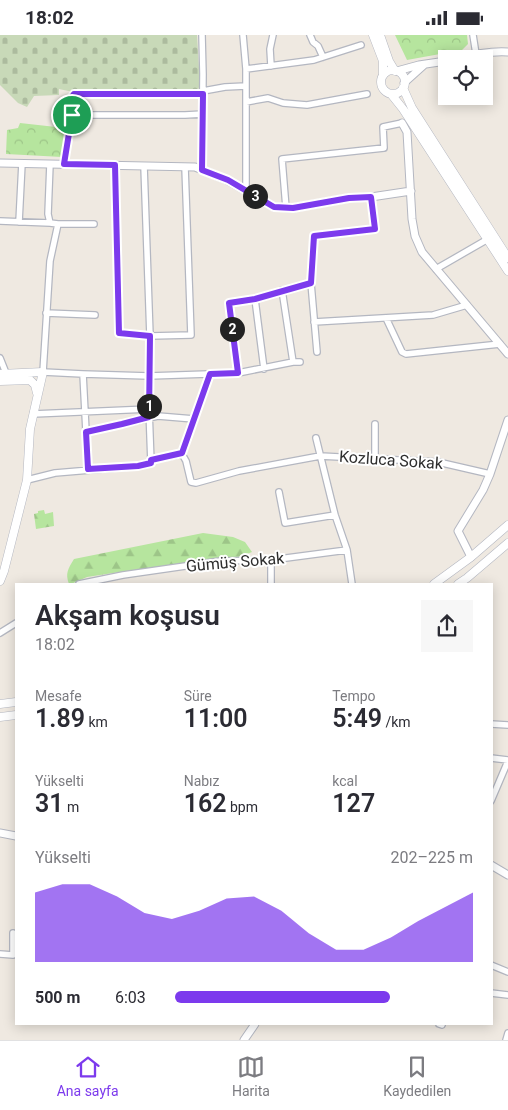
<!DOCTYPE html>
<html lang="tr">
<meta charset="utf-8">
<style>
:root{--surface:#fff;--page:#f7f7f7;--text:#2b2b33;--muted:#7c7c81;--line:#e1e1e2;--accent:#7c3aed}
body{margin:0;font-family:Roboto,sans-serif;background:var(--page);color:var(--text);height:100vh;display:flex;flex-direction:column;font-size:19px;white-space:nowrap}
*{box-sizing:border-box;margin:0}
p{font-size:16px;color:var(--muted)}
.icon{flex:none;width:28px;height:28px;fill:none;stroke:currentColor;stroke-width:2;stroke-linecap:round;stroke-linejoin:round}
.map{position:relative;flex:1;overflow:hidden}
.details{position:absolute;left:15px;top:548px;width:478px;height:442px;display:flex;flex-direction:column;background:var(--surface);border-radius:0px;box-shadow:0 2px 12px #0003}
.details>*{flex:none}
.controls{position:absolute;left:438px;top:15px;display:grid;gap:10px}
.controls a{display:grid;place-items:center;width:55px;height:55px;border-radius:0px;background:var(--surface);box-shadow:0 2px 12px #0003;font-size:25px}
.pin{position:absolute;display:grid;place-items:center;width:42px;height:42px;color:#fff;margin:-21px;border:2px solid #fff;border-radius:50%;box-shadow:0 1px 5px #0007}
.km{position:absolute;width:25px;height:25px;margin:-12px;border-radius:50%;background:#222;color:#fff;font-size:14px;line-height:25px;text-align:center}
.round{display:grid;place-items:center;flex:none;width:52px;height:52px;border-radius:0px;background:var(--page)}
.head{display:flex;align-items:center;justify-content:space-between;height:85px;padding:0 20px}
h1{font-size:28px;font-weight:600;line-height:38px}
.metrics{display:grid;grid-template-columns:repeat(3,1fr);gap:8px;height:85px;padding:5px 20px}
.metrics div{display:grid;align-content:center}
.metrics b{font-size:25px;font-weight:600}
.metrics small{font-size:14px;font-weight:400}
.metrics p{font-size:14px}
.chart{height:140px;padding:10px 20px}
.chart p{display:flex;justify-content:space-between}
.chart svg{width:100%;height:90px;margin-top:5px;fill:var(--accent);opacity:.7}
ul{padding:0 20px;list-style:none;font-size:16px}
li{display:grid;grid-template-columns:80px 60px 1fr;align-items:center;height:38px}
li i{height:12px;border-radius:6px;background:var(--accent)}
.status{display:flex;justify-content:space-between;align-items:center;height:35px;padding:0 25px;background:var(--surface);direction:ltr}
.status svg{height:14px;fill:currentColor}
.menu{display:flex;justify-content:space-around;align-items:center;height:70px;border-top:1px solid var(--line);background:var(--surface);font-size:14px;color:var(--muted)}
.menu a{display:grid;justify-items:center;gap:2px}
.menu .selected{color:var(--accent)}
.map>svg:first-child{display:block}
.forest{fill:url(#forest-firs)}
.cemetery{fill:url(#cemetery-stones)}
.park{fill:url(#park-crowns)}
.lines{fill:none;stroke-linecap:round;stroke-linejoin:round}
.minor-casing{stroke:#b4b7c1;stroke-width:8}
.tertiary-casing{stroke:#b4b7c1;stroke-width:9}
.secondary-casing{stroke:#b4b7c1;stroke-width:9}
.minor{stroke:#fff;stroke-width:5.5}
.tertiary{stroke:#fff;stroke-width:7}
.secondary{stroke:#fff;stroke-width:8}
.route-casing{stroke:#fff;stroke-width:10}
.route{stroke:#7c3aed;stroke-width:6}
.labels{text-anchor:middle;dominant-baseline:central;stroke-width:4;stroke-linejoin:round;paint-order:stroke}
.street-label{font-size:16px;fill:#2e2e2e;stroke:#fff}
</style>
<div class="status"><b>18:02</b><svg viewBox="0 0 49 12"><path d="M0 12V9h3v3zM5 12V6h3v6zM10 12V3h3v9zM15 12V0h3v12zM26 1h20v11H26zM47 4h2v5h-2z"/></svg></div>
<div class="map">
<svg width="508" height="1005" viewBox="0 0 508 1005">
<defs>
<pattern id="forest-firs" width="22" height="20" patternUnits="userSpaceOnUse" patternTransform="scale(1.25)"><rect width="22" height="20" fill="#b6e59e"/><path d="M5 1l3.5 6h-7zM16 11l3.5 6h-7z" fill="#9dc588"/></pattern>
<pattern id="cemetery-stones" width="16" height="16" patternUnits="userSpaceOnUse" patternTransform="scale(1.25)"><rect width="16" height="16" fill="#c8d9b8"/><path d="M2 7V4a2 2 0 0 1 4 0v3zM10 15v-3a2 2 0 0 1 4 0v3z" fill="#acbb9e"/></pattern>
<pattern id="park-crowns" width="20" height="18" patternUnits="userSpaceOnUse" patternTransform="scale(1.25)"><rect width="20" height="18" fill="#b6e59e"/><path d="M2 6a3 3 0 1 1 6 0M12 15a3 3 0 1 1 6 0" fill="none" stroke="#9dc588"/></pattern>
</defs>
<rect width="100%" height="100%" fill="#efe9e1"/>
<path class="forest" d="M44 475 45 479 53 477 54 491 36 494 34 479 38 478V476Z
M203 498 233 502 245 507 252 517 239 522 113 538 87 542 71 549H69C65 538 68 534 74 524Z"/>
<path class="cemetery" d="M0 0H197L200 49 197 58 176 56 73 57 59 54V60L34 61 27 72 18 68 0 50Z"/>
<path class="park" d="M395 0H467L468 9 462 15 407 25Z
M20 88 65 93 62 122 6 119 7 95 18 93Z"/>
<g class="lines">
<g class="minor-casing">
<path id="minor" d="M202 0 203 39 202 135
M243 0 246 34V156
M310 0 313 7 318 11 323 22
M473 0 476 19
M271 31 270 14 273 0
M246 34 314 25 361 10
M203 56 225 52 246 51
M246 67 268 63 283 68 307 70 367 59
M72 80H69L70 65 74 59H203
M50 129 48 179 50 188 58 189 50 226 43 337 83 339 149 341 238 338 293 327H300
M64 129 72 80H185L203 79
M115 130 119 298 150 301 191 300 185 132
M286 173 282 124 384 113 383 92 402 88
M0 186 50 188
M19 187 22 128
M58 189H94
M436 234 488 204
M311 248 317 317
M282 255 293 327
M255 264 264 334
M46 278 95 280
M386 283 402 317 406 319 500 309
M314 287 433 280 467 270
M0 323 6 338
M238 338 229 268 255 264 311 248 314 201 375 194 371 162
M83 339 88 435
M33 379 149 374
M86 397 158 381 194 384
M316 403 335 480 347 515 352 549
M182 419 210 339
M375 423V389
M151 425 182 419 186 426 191 447 196 448 239 436 320 421 438 427 490 439
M27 445 55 438 138 431 151 428 149 374 150 301 144 131
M279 457 285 488 335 480
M271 525V549
M79 549 123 540 220 526 271 525 347 515
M0 598 16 588
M491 689 508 690
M491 723 508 725
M491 766 508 726
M0 919 13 920V898
M491 930 508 937
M491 958 508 960
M439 989 442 990
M506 1005 508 998"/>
</g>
<g class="tertiary-casing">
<path id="tertiary" d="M459 24C475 19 491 16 508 17
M397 36 419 30 446 26
M404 48 424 30
M402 88 407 97 412 184 415 201 422 217 508 319
M0 128 195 132 227 145 274 172 293 173 349 163 371 162 411 156
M471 522 458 496 483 455 490 439 508 385
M0 798 16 801
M491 830 508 840
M244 1005 255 989"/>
</g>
<g class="secondary-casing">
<path id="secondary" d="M373 0 383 26V40
M380 0 389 26 395 36
M381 47a12 12 0 1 1 24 0a12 12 0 1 1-24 0Z
M403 53 412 73 508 223
M391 59 403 74 508 236
M0 339 43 337 30 394 27 445 4 536 0 546
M0 346 30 345 35 350 37 358
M434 549 471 522 508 490
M458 549 467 543 508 508
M0 669 16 667
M0 682 16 680"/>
</g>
<use href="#minor" class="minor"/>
<use href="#tertiary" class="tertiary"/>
<use href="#secondary" class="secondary"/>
</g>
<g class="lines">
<g class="route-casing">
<path id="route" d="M74 59H203L202 135 228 145 274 172 293 173 349 163 371 162 375 194 314 201 311 248 255 264 229 268 238 338 210 339 182 418 151 425V428L138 431 88 434 86 397 122 389 149 382 150 301 119 298 115 130 64 129 72 80H69L70 65Z"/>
</g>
<use href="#route" class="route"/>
</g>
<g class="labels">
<g class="street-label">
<text transform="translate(391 425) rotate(4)">Kozluca Sokak</text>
<text transform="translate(235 527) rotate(-5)">Gümüş Sokak</text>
</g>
</g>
</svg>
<div class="controls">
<a><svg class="icon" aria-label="locate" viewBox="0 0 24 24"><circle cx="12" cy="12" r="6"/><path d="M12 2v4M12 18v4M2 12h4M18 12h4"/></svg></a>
</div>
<div class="pin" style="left:72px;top:80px;background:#1e9e55"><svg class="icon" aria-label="arrive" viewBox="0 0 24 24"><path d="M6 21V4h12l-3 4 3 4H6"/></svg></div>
<b class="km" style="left:149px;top:371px">1</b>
<b class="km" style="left:232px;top:294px">2</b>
<b class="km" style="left:255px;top:161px">3</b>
<section class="details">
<div class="head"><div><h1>Akşam koşusu</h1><p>18:02</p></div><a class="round"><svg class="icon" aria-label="share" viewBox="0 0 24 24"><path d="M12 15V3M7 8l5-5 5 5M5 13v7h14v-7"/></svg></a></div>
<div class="metrics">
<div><p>Mesafe</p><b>1.89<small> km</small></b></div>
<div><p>Süre</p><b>11:00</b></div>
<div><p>Tempo</p><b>5:49<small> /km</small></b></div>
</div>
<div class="metrics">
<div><p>Yükselti</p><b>31<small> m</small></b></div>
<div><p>Nabız</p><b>162<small> bpm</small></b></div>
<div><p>kcal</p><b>127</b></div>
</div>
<div class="chart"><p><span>Yükselti</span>202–225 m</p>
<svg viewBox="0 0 160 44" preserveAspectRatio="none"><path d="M0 44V10L10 6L20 6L30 12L40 20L50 23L60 19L70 13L80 12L90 19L100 30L110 38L120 38L130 32L140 24L150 17L160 10V44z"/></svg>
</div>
<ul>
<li><b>500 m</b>6:03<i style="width:72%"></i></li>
</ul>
</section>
</div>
<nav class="menu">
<a class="selected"><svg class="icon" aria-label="home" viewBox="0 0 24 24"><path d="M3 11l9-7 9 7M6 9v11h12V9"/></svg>Ana sayfa</a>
<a><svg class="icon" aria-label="map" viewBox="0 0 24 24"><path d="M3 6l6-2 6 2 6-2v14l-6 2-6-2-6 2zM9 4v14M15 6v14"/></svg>Harita</a>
<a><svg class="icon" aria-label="saved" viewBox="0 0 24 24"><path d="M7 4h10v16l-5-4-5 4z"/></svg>Kaydedilen</a>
</nav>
